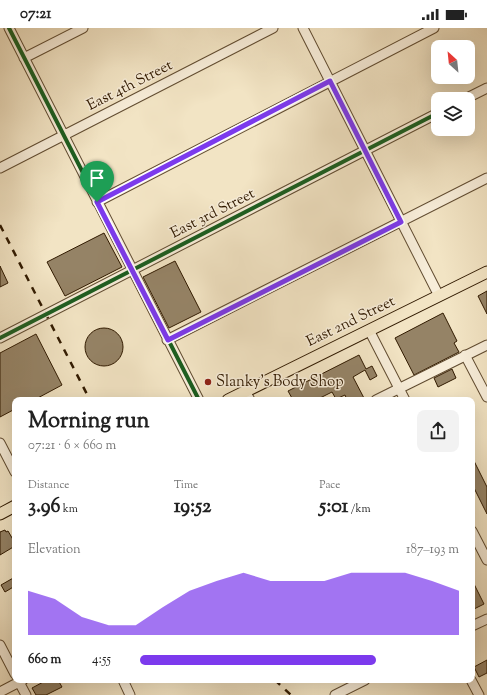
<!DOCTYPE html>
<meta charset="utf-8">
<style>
:root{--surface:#fff;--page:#f2f2f2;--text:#222;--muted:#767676;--accent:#7c3aed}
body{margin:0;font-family:"Sorts Mill Goudy",serif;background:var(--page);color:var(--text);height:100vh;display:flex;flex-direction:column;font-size:15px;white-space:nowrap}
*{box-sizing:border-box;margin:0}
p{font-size:13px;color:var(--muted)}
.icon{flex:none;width:22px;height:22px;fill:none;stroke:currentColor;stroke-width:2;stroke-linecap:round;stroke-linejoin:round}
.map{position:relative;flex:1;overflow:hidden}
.details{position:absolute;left:12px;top:369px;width:463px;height:286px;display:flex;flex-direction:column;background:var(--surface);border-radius:8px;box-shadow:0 4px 16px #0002}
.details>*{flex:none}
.needle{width:26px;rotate:333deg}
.tools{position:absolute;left:431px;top:12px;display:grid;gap:8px}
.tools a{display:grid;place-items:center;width:44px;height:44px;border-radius:8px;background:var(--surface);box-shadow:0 4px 16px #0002;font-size:20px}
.pin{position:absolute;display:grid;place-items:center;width:34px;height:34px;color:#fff;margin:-41px -17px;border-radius:50% 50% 50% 0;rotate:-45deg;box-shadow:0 0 4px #0007}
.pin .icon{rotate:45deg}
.round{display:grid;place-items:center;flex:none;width:42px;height:42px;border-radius:8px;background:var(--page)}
.head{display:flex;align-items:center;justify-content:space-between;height:68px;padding:0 16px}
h1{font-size:22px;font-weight:800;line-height:30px}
.figures{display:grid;grid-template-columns:repeat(3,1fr);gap:6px;height:68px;padding:4px 16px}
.figures div{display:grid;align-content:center}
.figures b{font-size:20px;font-weight:800}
.figures small{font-size:11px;font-weight:400}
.figures p{font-size:11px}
.chart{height:112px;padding:8px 16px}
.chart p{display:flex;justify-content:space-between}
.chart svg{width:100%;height:72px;margin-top:4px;fill:var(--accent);opacity:.7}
ul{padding:0 16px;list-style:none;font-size:13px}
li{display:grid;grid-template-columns:64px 48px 1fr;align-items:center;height:30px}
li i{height:10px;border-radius:5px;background:var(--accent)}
.status{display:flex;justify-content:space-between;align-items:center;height:28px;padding:0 20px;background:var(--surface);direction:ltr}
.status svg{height:11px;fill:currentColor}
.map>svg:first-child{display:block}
.building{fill:#958366;stroke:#311a00}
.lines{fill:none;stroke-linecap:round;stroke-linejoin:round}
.minor-casing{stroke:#614c31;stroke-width:11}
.major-casing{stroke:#311a00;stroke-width:13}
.minor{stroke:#f7edd9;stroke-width:9}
.major{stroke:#f2e4c4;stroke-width:11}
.rail{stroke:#311a00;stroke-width:2.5;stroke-dasharray:7 7;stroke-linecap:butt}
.cycleway-casing{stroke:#f7edd9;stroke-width:6}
.cycleway{stroke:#1b5e20;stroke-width:4}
.route-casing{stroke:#fff;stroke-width:8}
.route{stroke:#7c3aed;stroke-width:5}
.poi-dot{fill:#8f2418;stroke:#f7edd9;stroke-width:1.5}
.labels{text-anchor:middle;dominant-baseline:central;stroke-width:3;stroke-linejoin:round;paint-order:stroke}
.street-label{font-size:15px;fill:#311a00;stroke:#f7edd9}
.poi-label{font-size:15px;fill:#311a00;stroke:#f7edd9;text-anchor:start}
</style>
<div class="status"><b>07:21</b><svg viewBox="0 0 49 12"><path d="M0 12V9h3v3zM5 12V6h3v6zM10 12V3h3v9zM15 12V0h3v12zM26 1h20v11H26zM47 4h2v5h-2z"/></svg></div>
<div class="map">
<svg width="487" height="667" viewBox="0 0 487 667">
<rect width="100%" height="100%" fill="#f2e4c4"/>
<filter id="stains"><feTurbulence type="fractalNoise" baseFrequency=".005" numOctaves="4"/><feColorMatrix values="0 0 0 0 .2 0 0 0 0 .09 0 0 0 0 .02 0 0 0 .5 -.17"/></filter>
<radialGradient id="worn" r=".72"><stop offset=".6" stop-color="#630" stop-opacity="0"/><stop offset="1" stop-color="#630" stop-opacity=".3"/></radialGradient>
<path class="building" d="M104 205 122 239 65 268 47 234Z
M175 233 201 284 169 300 143 249Z
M0 238 8 255 0 259Z
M487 263V286L478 268Z
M443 285 457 313 454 315 459 324 414 347 395 310Z
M85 319a19 19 0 1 1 38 0a19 19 0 1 1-38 0Z
M36 306 62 357 34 372H15V381L0 389V325Z
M359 327 366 341 372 338 377 348 370 352 365 342 353 349 365 372H347L345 367 336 371 332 364 316 372H293L288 363Z
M452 341 456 350 438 359 434 350Z
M472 429 487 459V486L472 456Z
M5 502 6 504 8 503 15 515V518L0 527V504Z
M15 549V558L5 564 1 557Z
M472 552 484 576 472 582Z
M487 632V645L479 649 474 639Z
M47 652H58L62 659 46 667H36L32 660Z"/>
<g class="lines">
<g class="minor-casing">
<path id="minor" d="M9 0 199 372
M303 0 439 268
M24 30 83 0
M465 71 487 60
M0 140 273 0
M97 174 434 0
M369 302 405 372
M0 310 438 85
M167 312 487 150
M465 327 487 369
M245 363 250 372
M376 372 487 317
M0 415 15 444
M472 503 487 532
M472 598 487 591
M0 617 15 646
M18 652 26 667
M123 652 130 667
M471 652 479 667
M0 664 23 652
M335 667 365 652"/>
</g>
<g class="major-casing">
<path id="major" d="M228 372 487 244
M0 486 15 478"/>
</g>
<use href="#minor" class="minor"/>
<use href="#major" class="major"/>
<path class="rail" d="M0 197 90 372
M275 652 291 667"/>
<g class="cycleway-casing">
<path id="cycleway" d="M9 0 199 372
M0 310 438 85"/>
</g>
<use href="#cycleway" class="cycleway"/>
</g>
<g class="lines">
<g class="route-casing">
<path id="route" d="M330 53 401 194 168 312 97 174Z"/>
</g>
<use href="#route" class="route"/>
</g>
<circle class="poi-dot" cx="208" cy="354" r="4"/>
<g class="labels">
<g class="street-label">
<text transform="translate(130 58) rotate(-27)">East 4th Street</text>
<text transform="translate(213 186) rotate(-27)">East 3rd Street</text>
<text transform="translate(351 294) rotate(-26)">East 2nd Street</text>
</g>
<g class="poi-label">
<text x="216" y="354">Slanky's Body Shop</text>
</g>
</g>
<rect width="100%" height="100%" filter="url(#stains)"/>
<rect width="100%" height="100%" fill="url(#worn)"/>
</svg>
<div class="tools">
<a><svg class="needle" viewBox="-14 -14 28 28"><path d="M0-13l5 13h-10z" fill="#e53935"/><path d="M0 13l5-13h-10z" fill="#767676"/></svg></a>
<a><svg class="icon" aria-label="layers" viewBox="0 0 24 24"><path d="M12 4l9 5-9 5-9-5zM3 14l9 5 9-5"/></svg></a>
</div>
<div class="pin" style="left:97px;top:174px;background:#1e9e55"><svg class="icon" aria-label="arrive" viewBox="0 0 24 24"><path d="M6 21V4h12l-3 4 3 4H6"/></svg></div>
<section class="details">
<div class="head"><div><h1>Morning run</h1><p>07:21 · 6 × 660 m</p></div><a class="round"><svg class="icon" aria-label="share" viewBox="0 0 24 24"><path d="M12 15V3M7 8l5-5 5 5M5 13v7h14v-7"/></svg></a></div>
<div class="figures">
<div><p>Distance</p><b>3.96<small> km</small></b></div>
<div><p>Time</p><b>19:52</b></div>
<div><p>Pace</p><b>5:01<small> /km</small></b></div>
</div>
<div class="chart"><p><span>Elevation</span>187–193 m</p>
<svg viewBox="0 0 160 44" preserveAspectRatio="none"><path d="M0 44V17L10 22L20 33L30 38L40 38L50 27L60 17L70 11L80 6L90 11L100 11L110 11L120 6L130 6L140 6L150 11L160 17V44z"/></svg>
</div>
<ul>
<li><b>660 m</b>4:55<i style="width:74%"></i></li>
</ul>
</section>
</div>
